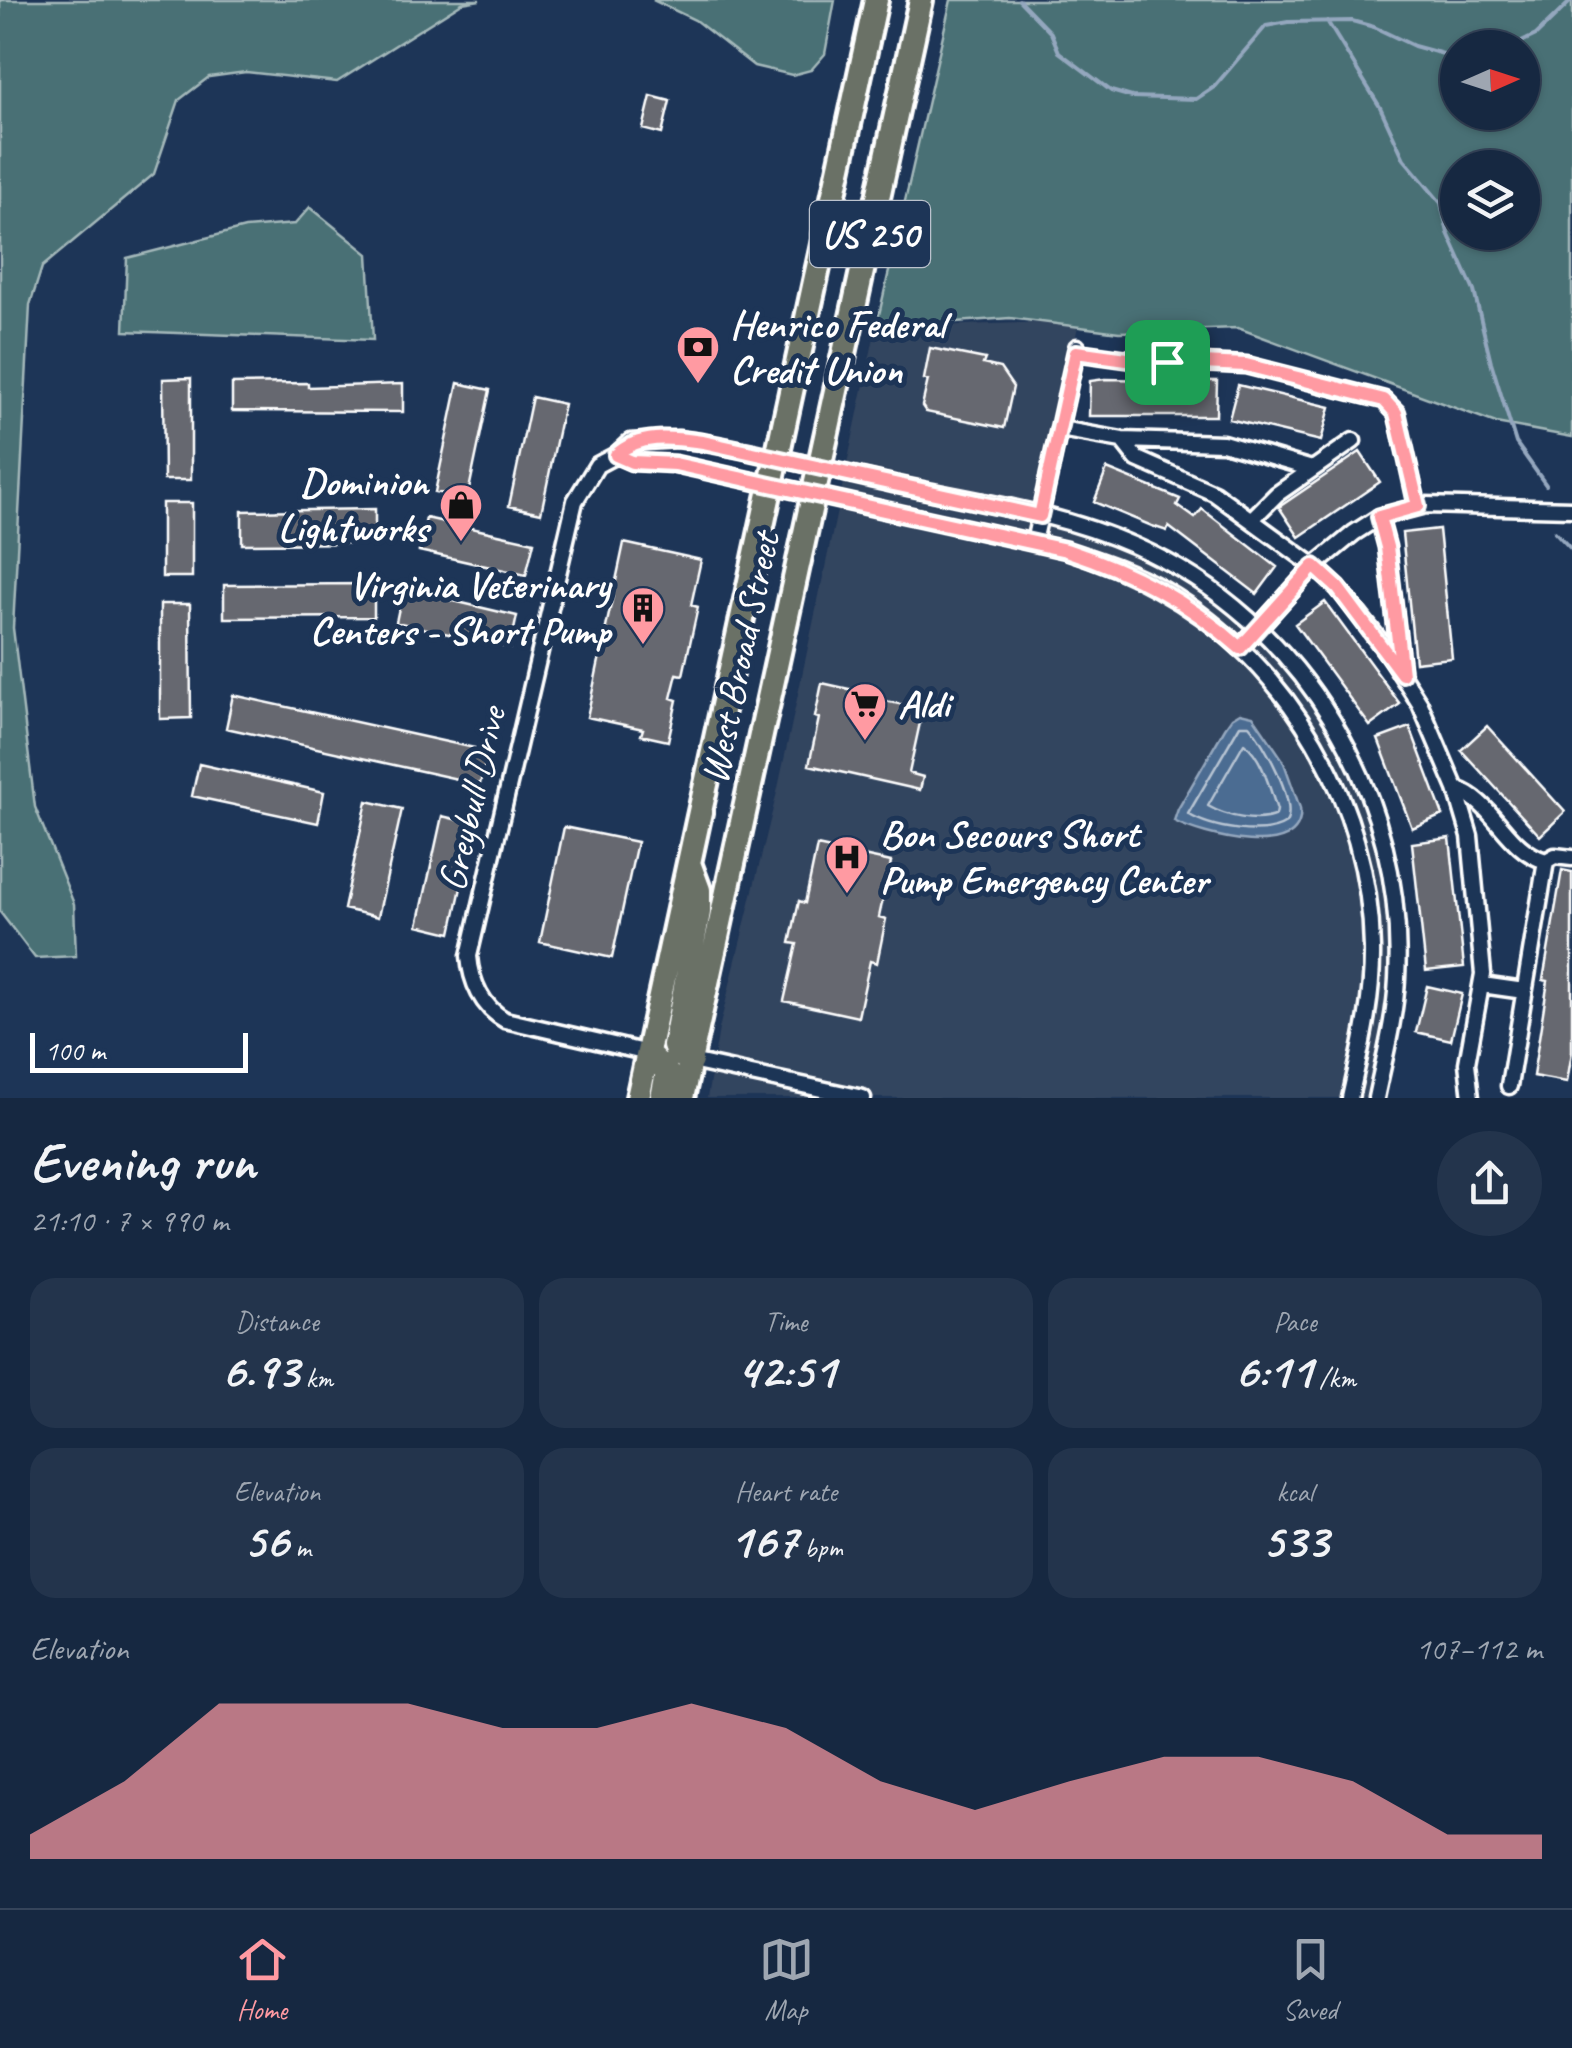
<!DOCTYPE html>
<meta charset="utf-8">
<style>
:root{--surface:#162841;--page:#23344c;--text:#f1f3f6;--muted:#9ea6b1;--line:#35445a;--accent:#ff9aa2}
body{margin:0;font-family:Caveat,sans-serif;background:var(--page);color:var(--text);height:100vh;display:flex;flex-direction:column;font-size:38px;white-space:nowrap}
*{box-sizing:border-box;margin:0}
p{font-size:32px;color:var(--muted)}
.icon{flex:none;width:55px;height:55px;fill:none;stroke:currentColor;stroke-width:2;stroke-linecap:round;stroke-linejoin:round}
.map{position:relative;height:1098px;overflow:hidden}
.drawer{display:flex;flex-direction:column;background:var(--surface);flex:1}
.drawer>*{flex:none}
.needle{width:65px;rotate:87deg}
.tools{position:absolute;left:1440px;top:30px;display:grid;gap:20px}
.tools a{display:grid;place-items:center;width:100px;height:100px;border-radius:50%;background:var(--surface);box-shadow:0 2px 8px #0004,0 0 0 2px var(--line);font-size:50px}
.scale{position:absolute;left:30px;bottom:25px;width:218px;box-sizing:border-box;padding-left:10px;border:5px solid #fff;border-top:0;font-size:28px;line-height:35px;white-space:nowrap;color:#fff;-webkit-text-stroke:8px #1d3557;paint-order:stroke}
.pin{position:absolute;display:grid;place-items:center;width:85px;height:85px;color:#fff;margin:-42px;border-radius:20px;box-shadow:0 5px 15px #0006}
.round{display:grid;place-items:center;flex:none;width:105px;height:105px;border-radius:52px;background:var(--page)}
.head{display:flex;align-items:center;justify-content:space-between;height:170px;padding:0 30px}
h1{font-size:55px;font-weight:800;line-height:75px}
.metrics{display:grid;grid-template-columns:repeat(3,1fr);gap:15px;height:170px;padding:10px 30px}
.metrics div{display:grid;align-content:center;border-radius:25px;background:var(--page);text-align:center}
.metrics b{font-size:50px;font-weight:800}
.metrics small{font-size:28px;font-weight:400}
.metrics p{font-size:28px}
.chart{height:280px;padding:20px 30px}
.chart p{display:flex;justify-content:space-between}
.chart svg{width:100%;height:180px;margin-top:10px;fill:var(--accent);opacity:.7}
.dock{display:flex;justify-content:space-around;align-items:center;height:140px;border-top:2px solid var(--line);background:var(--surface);font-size:28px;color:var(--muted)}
.dock a{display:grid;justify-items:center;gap:5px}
.dock .selected{color:var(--accent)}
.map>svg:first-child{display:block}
.built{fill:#33445e}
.green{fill:#487075;stroke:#a4b8ba;stroke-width:2.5;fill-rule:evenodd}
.water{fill:#4c6c92;stroke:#94a7be;stroke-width:2.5}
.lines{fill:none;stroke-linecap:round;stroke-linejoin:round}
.shore{stroke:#b7c4d3;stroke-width:2.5}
.stream{stroke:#94a7be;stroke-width:4}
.building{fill:#666870;stroke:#fff;stroke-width:2.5}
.street-casing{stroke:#fff;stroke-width:21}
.primary-casing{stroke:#fff;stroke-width:30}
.street{stroke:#1d3557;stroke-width:14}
.primary{stroke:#6a7166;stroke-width:22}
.route-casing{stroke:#fff;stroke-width:20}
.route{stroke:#ff9aa2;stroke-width:12}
.labels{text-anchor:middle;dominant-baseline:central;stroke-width:10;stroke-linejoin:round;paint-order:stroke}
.shield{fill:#1d3557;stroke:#bbc2cd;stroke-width:2.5}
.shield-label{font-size:38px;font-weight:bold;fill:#fff}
.poi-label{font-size:40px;font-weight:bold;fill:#fff;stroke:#1d3557;text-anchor:start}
.street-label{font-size:40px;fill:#fff;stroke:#1d3557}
</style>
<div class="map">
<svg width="1572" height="1098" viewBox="0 0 1572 1098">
<rect width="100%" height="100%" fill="#1d3557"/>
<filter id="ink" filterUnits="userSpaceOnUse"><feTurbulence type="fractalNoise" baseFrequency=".01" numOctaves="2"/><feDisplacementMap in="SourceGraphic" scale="20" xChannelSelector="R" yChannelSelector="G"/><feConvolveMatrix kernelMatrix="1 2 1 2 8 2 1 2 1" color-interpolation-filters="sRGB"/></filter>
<g filter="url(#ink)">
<path class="built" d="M1079 321 1039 515 1158 558 1284 655 1367 786 1398 940 1378 1098H707L719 1029 778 788 876 328Z"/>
<path class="green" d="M0 0H480L462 3 337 82 246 72 209 77 179 100 154 174 42 267 30 305 13 628 35 807 74 904 76 956 35 958 0 912Z
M653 0H835L825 54 811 70 792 75 754 66 695 20Z
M951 0H1572V437L1496 423 1238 328 1119 332 1010 318 876 328ZM1458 48H1522V112H1458ZM1458 168H1522V232H1458Z
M310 207 368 254 373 340 124 331 127 258 245 228 295 224Z"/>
<path class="water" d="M1240 713 1253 716 1283 760 1300 808C1307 864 1200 835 1174 821L1178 809 1225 728 1232 718Z"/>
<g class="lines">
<path class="shore" d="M1240 725H1249C1264 742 1298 803 1286 823 1264 838 1210 828 1188 814Z
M1244 743C1262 756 1270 789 1277 810L1276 815C1257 824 1225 816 1208 806Z"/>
<path class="stream" d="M1019 0 1051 33 1059 52 1111 91 1132 97 1196 99 1214 87 1266 26 1288 22 1352 21 1374 27 1414 46 1458 58
M1327 21 1380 107 1404 159 1441 203 1448 233 1474 291 1491 362 1516 443 1546 485
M1509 48 1536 35 1572 0
M1555 532 1572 550"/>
</g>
<path class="building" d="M651 96 670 101 662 134 643 129Z
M930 348 985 359 983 364 1000 368 1013 387 1004 428 926 412 922 406 928 380 924 379Z
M191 378V480H164L163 379Z
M1105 379 1217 381 1216 416H1089L1090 381Z
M308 383V387L403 384V412L232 411V384Z
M458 383 490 390 467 499 435 492Z
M1238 385 1330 407 1321 441 1229 419Z
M532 397 564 404 541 513 509 506Z
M1360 452 1380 482 1299 537 1279 507Z
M1107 469 1180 499 1177 505 1195 518 1202 509 1277 567 1257 594 1169 527 1167 531 1152 526 1094 502Z
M162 503H192V577H162Z
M375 509V543L242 544V511Z
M426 518 534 542 526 575 419 551Z
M1439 529 1452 658 1415 662 1402 533Z
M624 543 701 560 691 605 698 607 683 675 677 674 671 698 677 700 668 741 641 735 643 729 587 717Z
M374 584V617L224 618V585Z
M403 589 517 616 510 648 396 622Z
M1325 602 1400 704 1370 726 1295 624Z
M160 604H190L191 718 160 719Z
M822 683 858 691 857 695 923 709 909 773 923 777 920 790 809 765 819 718 815 717Z
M233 695 488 751 480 784 226 728Z
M1487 726 1565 812 1540 836 1461 750Z
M1410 727 1443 815 1412 828 1378 739Z
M199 764 324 792 318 823 192 796Z
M367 801 402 809 378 917 344 909Z
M442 816 475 824 451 933 418 925Z
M564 827 637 842 612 958 540 942Z
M1450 838 1464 967 1426 971 1412 843Z
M817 846 891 862 879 917 886 919 877 963 870 961 858 1017 784 1001 797 944 790 943 799 901 805 903Z
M1562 870 1572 872V1052L1567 1082 1533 1076 1548 981 1543 980Z
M1427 986 1462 994 1451 1040 1416 1032Z"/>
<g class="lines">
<g class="street-casing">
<path id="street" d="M1076 352 1134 360 1246 365 1384 400 1397 413 1417 506
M1060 429 1122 440 1223 443 1312 469
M1122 440 1137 459 1214 493 1314 566 1338 588 1380 641 1420 704 1456 789 1470 836 1483 974 1467 1063 1471 1098
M616 455 632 462 675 464 1066 550C1100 561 1133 572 1164 590 1290 664 1370 803 1372 948 1373 1000 1361 1048 1350 1098
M1379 517 1387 547 1401 669
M1251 520 1277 494 1353 441
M1034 542 1077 347
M1240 648 1314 566 1354 533 1379 517 1425 505 1572 509
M1456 789C1495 802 1506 850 1546 861L1555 856 1572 858
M1482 985 1524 991
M648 1053 505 1020C482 1007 471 982 469 956L575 501 597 465 616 455 630 442 678 439C750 448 822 469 893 484 973 501 1059 512 1135 546 1304 620 1407 796 1397 979 1395 1019 1384 1059 1376 1098
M691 1061 863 1098
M1509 1086 1546 861"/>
</g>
<g class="primary-casing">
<path id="primary" d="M689 863 699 890V912L674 1046 677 1054 691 1061
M648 1053 667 1072 662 1098
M638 1098 876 0
M682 1098 921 0"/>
</g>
<use href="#street" class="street"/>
<use href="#primary" class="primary"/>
</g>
</g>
<g class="lines" filter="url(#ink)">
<g class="route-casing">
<path id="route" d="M1076 352 1134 360 1246 365 1384 400 1396 413 1418 506 1379 517 1387 547 1402 674 1338 588 1314 566 1240 648C1188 601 1132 572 1066 550L675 464 632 462 616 455C640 433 672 438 703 442L1040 516Z"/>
</g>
<use href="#route" class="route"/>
</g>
<defs>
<g id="bank-pin" transform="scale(2.25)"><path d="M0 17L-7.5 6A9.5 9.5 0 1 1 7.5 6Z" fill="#ff9aa2" stroke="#1d3557"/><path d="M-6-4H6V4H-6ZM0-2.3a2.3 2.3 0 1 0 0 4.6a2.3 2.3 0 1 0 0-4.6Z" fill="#111"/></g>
<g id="shop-pin" transform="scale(2.25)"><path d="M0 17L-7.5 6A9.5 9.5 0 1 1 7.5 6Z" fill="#ff9aa2" stroke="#1d3557"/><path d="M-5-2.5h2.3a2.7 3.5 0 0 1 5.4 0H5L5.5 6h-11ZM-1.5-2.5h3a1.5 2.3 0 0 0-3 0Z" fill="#111"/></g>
<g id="building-pin" transform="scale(2.25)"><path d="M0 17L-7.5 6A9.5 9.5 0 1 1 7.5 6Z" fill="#ff9aa2" stroke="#1d3557"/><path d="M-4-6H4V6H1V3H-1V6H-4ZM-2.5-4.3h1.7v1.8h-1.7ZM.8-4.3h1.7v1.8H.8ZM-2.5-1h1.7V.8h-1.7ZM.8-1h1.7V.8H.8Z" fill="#111"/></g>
<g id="supermarket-pin" transform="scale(2.25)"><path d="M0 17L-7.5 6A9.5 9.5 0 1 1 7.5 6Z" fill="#ff9aa2" stroke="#1d3557"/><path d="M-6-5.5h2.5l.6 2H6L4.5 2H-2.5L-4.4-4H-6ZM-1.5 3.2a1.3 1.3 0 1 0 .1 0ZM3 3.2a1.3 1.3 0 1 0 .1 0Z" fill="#111"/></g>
<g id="hospital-pin" transform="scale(2.25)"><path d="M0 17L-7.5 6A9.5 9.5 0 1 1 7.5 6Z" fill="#ff9aa2" stroke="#1d3557"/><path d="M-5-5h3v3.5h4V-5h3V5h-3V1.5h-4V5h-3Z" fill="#111"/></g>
</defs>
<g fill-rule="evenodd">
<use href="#bank-pin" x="698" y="347"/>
<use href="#shop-pin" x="461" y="505"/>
<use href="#building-pin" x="643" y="608"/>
<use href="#supermarket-pin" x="865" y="704"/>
<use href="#hospital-pin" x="847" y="857"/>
</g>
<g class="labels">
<rect class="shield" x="810" y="201" width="120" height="66" rx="8"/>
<g class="shield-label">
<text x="870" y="234">US 250</text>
</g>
<g class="poi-label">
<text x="730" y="324">Henrico Federal<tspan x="730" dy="46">Credit Union</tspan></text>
<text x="428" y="482" text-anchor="end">Dominion<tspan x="428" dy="46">Lightworks</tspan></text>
<text x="610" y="585" text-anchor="end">Virginia Veterinary<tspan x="610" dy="46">Centers - Short Pump</tspan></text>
<text x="898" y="704">Aldi</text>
<text x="880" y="834">Bon Secours Short<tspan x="880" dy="46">Pump Emergency Center</tspan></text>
</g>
<g class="street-label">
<text transform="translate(740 658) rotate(-78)">West Broad Street</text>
<text transform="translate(472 799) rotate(-77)">Greybull Drive</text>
</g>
</g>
</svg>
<div class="tools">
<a><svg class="needle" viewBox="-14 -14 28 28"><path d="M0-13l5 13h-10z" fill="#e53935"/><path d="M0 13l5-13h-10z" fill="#9ea6b1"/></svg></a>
<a><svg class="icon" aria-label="layers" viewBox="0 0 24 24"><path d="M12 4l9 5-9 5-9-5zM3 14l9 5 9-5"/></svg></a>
</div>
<div class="scale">100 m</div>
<div class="pin" style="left:1167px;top:362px;background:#1e9e55"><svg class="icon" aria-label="arrive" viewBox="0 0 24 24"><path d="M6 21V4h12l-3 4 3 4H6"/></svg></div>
</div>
<section class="drawer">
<div class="head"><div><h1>Evening run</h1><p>21:10 · 7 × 990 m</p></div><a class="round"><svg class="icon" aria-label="share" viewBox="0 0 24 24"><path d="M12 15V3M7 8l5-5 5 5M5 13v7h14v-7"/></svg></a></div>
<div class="metrics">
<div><p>Distance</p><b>6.93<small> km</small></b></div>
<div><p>Time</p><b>42:51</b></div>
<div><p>Pace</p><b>6:11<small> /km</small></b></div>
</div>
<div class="metrics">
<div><p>Elevation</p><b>56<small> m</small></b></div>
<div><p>Heart rate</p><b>167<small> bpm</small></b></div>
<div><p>kcal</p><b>533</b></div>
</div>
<div class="chart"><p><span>Elevation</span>107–112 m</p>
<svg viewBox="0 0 160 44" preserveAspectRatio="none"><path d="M0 44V38L10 25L20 6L30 6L40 6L50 12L60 12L70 6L80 12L90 25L100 32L110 25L120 19L130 19L140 25L150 38L160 38V44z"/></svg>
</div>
</section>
<nav class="dock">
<a class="selected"><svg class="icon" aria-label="home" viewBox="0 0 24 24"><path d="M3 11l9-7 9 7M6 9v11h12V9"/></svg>Home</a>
<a><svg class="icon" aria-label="map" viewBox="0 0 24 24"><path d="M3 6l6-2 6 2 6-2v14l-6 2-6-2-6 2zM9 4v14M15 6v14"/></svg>Map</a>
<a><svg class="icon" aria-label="saved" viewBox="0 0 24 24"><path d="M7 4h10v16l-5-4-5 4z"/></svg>Saved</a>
</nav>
